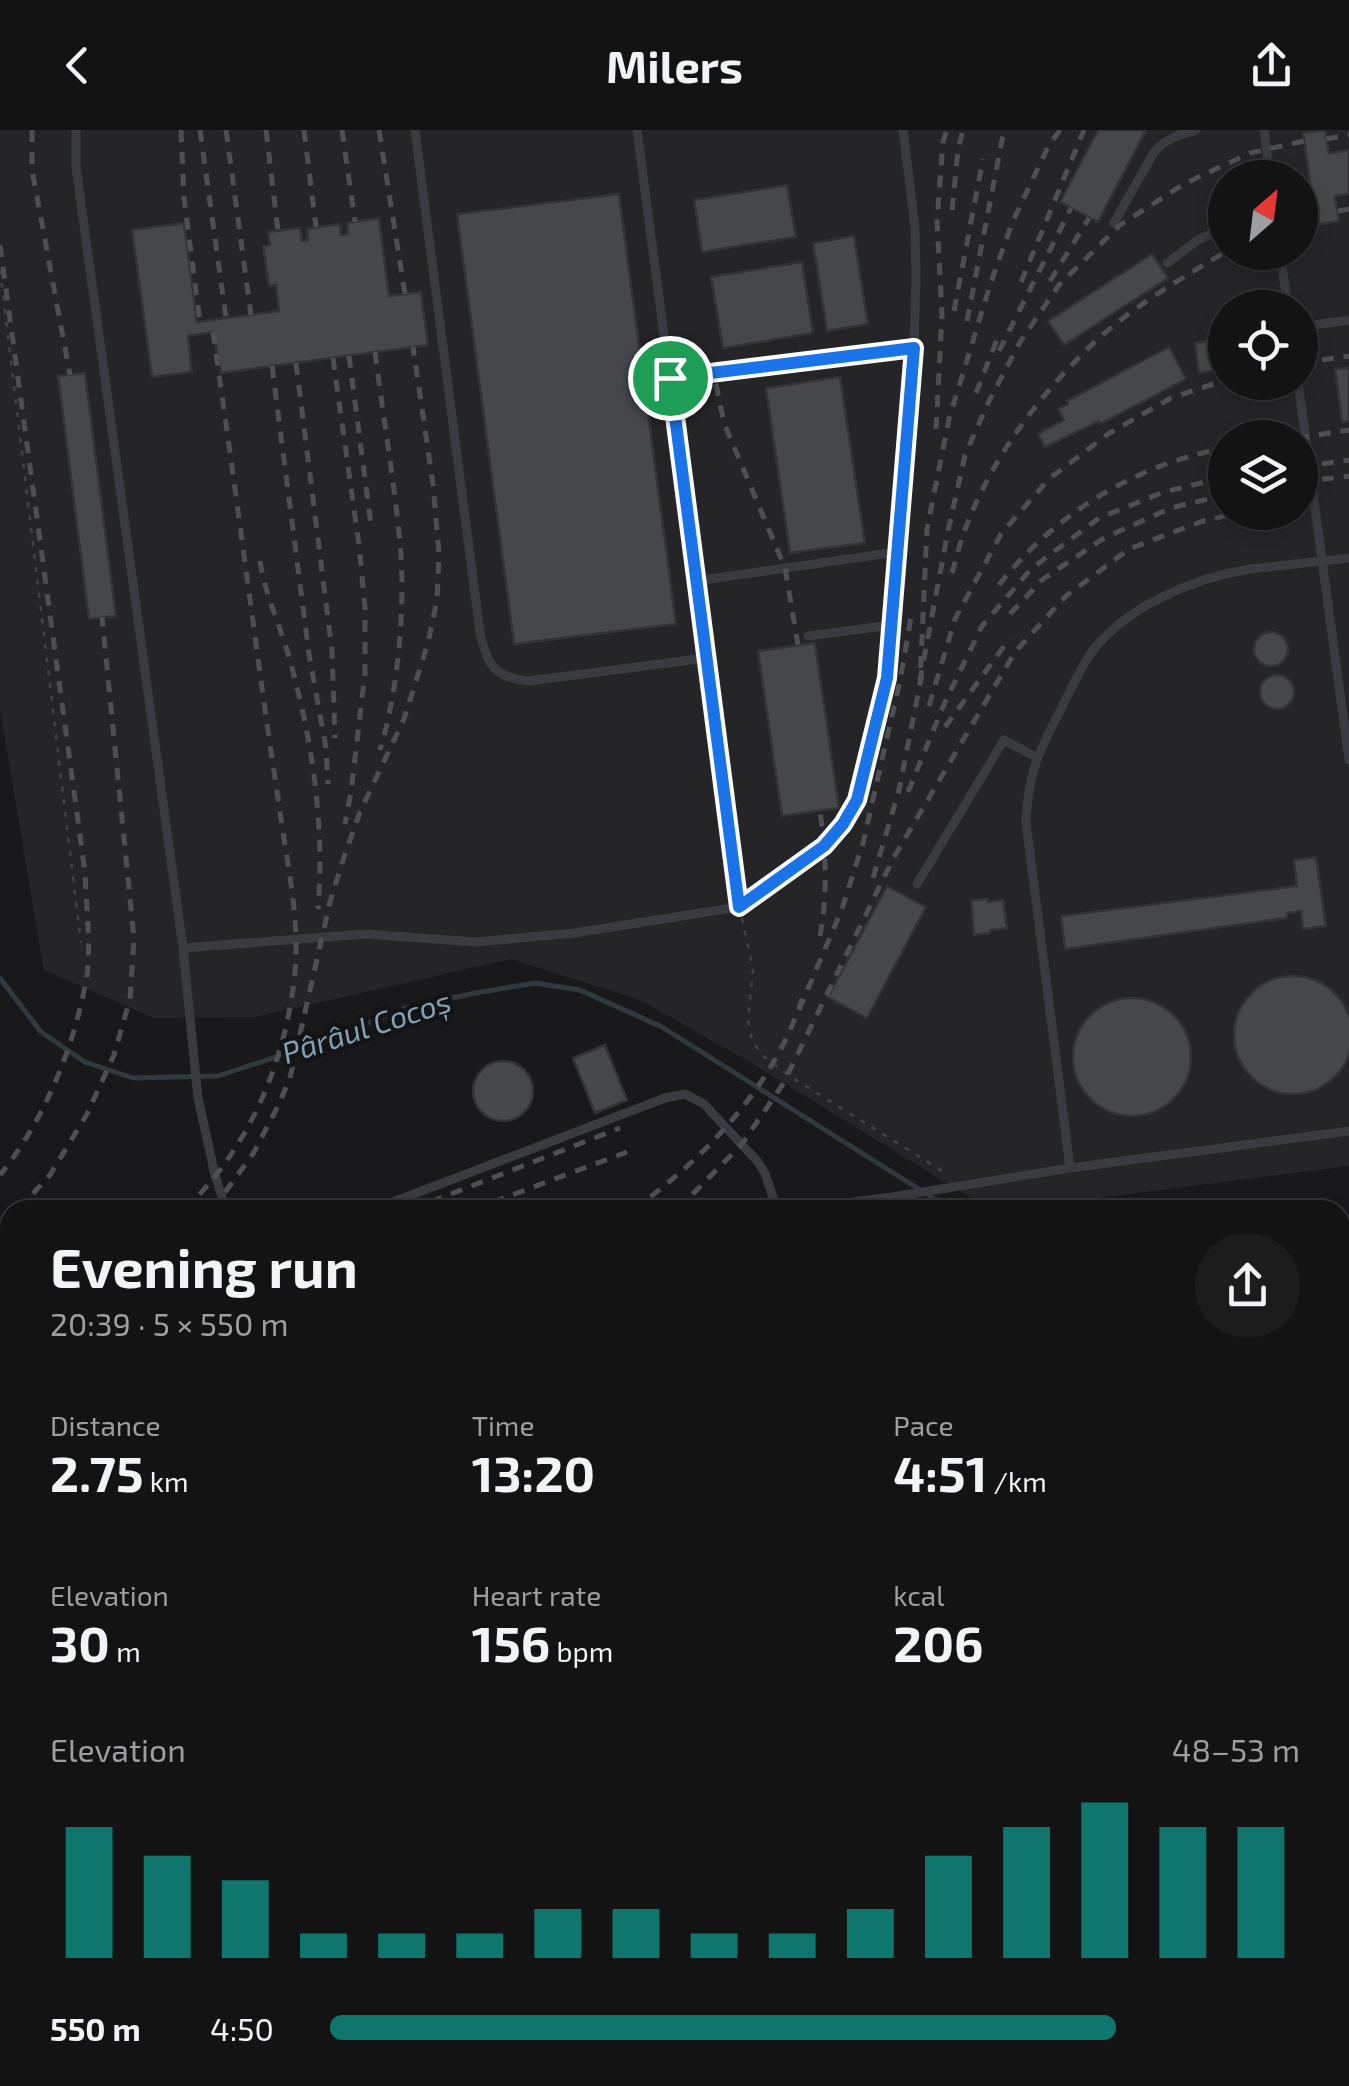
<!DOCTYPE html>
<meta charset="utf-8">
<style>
:root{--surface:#131314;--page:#1c1c1d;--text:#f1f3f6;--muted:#9d9ea0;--line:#323234;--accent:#0f766e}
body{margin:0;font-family:"Exo 2",sans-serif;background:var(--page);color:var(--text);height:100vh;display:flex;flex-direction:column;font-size:38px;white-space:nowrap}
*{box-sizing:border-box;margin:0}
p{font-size:32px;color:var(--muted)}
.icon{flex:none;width:55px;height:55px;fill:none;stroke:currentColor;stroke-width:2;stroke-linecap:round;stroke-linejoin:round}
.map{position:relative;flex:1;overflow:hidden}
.side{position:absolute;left:0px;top:1070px;width:1350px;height:888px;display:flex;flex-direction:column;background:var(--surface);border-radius:30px 30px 0 0;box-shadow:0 5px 15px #0003,0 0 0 2px var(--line)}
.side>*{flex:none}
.needle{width:65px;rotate:28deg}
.fabs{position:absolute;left:1208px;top:30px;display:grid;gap:20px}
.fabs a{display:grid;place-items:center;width:110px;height:110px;border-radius:50%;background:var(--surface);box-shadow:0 5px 15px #0003,0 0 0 2px var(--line);font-size:50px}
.pin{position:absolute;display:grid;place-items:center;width:85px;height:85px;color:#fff;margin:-42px;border:5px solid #fff;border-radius:50%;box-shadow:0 2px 10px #0007}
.round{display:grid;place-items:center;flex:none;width:105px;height:105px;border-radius:52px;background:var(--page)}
.summary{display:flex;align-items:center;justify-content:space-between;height:170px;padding:0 50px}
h1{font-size:55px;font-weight:700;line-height:75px}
.metrics{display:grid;grid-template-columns:repeat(3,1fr);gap:15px;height:170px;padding:10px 50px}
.metrics div{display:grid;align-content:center}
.metrics b{font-size:50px;font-weight:700}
.metrics small{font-size:28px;font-weight:400}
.metrics p{font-size:28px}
.chart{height:280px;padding:20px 50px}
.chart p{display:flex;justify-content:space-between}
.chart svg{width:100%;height:180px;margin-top:10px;stroke:var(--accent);stroke-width:6}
ul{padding:0 50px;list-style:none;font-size:32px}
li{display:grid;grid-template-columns:160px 120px 1fr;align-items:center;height:75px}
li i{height:25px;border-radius:12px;background:var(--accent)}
header{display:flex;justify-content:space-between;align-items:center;height:130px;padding:0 50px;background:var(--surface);font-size:45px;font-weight:700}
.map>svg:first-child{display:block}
.built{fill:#252528;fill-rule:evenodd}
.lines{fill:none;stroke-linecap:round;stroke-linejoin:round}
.stream{stroke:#2f393f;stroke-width:5}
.building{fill:#45474b;stroke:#333337;stroke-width:2.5}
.path{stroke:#404247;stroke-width:2.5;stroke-dasharray:5 8;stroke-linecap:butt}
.service{stroke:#3a3b40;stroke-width:9}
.minor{stroke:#3a3b40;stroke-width:18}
.primary{stroke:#56585f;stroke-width:28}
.rail{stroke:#4d4f55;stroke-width:5;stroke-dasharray:12 10;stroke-linecap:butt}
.route-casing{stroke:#fff;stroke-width:20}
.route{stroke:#1a73e8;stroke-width:12}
.labels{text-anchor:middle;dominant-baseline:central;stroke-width:9;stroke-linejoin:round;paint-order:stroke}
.water-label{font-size:30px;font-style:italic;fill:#83a0b5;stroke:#141416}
</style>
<header><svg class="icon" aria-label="back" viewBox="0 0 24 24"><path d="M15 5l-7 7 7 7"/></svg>Milers<svg class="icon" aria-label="share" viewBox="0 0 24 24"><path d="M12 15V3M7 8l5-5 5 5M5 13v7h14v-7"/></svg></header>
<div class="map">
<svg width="1349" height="1956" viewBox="0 0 1349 1956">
<rect width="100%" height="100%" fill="#19191b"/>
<path class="built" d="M0 0H1349V1036L1004 1080H990L753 934 640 870 511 829 255 887 153 888 44 840 0 581ZM1225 48H1300V122H1225ZM1225 178H1300V252H1225ZM1225 308H1300V382H1225Z
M1349 1171V1302L1340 1304V1172Z
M1349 1375V1956H1345L1340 1908V1376Z
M519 1948H817L819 1956H520Z
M1001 1948H1295L1296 1956H1002Z"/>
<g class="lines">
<path class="stream" d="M0 848 41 902 85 932 133 948 218 946 324 911 405 878 475 863 535 853 580 860 662 897 952 1080
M1340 1113H1349"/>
</g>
<path class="building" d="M1098 0H1146L1098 92 1060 72Z
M1325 0 1329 23 1349 20V64L1335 66 1339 91 1316 95 1303 3Z
M787 55 796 107 702 122 694 70Z
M619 64 676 494 514 514 457 84Z
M379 88 389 166 421 162 428 215 221 243 213 202 188 206 192 242 152 247 132 100 184 93 197 192 279 181 276 155 269 156 263 116 270 115 268 102 300 98 302 111 308 110 307 99 340 94 341 105 348 104 347 93Z
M854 106 868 194 827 201 813 113Z
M1152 124 1168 148 1064 215 1048 191Z
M802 132 813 203 723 218 711 147Z
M1225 209V239L1199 243 1195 213Z
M1169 217 1186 249 1100 294 1099 291 1045 317 1038 304 1064 290 1058 279 1068 274 1067 271Z
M1349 238V291L1342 292 1335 239Z
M85 243 116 486 89 489 58 246Z
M840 247 865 413 790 423 766 258Z
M1254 519a17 17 0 1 1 34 0a17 17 0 1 1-34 0Z
M815 513 839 678 782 686 758 521Z
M1260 562a17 17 0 1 1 34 0a17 17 0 1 1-34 0Z
M1316 727 1326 796 1303 799 1301 781 1287 783V788L1065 819 1061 786 1297 756 1294 730Z
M887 756 926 777 867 888 828 867Z
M987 769 988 772 1003 770 1007 798 990 800V803L974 805 971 770Z
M1234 905a59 59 0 1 1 118 0a59 59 0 1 1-118 0Z
M1073 927a59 59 0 1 1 118 0a59 59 0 1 1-118 0Z
M605 915 627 970 595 983 573 928Z
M473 961a30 30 0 1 1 60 0a30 30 0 1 1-60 0Z
M1349 1429V1660L1340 1595V1430Z
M10 1593V1766L0 1767V1594Z"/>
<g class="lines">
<path class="path" d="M0 140 81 813
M742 788 753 840 748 890 752 910 762 925 788 945 947 1044
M1340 1314 1349 1313
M546 1956V1948"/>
<path class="service" d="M76 0V37L183 818 198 968 215 1045 226 1080
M415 0 480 503C488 535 493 547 528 551L706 528
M637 0 739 777
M1264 0 1270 48
M1114 93 1154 22C1166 9 1179 4 1196 0
M1280 122 1288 178
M1167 133 1198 110 1225 97
M1300 197 1349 190
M670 248 914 218
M1298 252 1349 630
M696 451 896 422
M808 506 891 495
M917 754 1004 610 1036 627
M183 818 365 804 476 812 574 803 739 777 824 716 843 694 857 670 865 643 887 548 914 218 916 147 915 97 903 0
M1070 1038 1026 692C1028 641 1039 621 1062 577 1071 559 1080 539 1091 523 1126 476 1194 448 1250 439 1283 435 1316 432 1349 428
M372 1080 665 968 685 964 704 974 758 1032 765 1043 777 1080
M792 1080 892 1067 1070 1038 1349 1001
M1340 1204 1349 1203
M1340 1281 1349 1280
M1340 1396 1349 1392
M1340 1680 1349 1762
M798 1948 799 1956
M1315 1948 1316 1956
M658 1956V1948"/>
<path class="minor" d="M65 1956 69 1948"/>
<path class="primary" d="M1340 1342 1349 1341
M0 1520 10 1518"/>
<path class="rail" d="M32 0V40L70 245
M181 0 184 68 200 192
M200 0 226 188
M226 0 251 185
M266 0 278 101
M304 0 316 97
M342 0 355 92
M379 0 405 164
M1060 0 1048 17 1012 93 990 155 949 289 927 399 920 550 948 401 965 325 989 271 1020 212 1059 155 1120 95 1184 54 1250 23 1304 11
M1326 9 1349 5
M952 80 958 20 963 0
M1338 81 1349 79
M1300 90 1315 86
M0 115 85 743C86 772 91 818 87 845 75 916 45 989 0 1045
M1050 151 1089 88
M1021 152 1084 0
M954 181 983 29
M967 191 1004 0
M999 221 1071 78
M375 222C383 286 394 349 400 413 406 475 398 561 380 620
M349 226 371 395
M333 228 359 415 365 478V543L351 662 345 694
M296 233 332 521 335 608
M1300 233 1349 226
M272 236 309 524 326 618 328 654
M716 254 724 293 785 438 798 515
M976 263 998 207
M936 299 942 185 937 91 943 11 947 0
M1297 308 1349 300
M1300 337 1349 330
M1300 352 1349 346
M260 431C265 465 280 495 289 527 312 608 325 694 318 779
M952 443C957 426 961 408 968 392 995 323 1044 259 1097 210 1135 175 1181 149 1225 122
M999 455C1054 384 1137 334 1225 318
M1010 484 1042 450 1104 408 1171 378 1225 365
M929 576 955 489 1001 404 1049 349 1108 304 1171 268 1225 250
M945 597 1010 508
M908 662 945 572 982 496 1031 439 1099 388 1164 362 1225 347
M873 748 899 660 923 539
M820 806C828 761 826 726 820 681
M799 880 842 779 863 713 900 551 911 487
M18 1080 50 1045 87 984 114 925 130 869 134 809 102 487
M184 1080C247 1021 284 936 294 851 300 806 292 759 285 715 279 675 273 635 267 594 249 464 232 333 213 202
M212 1080 253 1024 278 976 290 948 330 772 343 730 360 682 404 589 428 513 437 470 439 424 433 354 413 217
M410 1080 620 998
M472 1080 627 1022
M633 1080C706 1027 774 956 802 869
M677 1080 742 1014 783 954 894 727 1015 522 1066 466 1129 419 1203 391 1243 382
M0 1100 10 1089
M1340 1141H1349
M0 1206 10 1204
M0 1248 10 1247"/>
</g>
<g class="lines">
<g class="route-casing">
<path id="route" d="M914 218 887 548 857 670 843 694 824 716 739 777 670 248Z"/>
</g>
<use href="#route" class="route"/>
</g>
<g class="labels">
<g class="water-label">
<text transform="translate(366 896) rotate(-18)">Pârâul Cocoș</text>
</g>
</g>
</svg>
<div class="fabs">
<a><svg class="needle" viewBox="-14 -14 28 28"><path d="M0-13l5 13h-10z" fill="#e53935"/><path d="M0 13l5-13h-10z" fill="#9d9ea0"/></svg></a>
<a><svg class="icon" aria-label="locate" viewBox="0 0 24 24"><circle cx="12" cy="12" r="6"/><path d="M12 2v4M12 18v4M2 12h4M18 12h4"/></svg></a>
<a><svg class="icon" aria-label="layers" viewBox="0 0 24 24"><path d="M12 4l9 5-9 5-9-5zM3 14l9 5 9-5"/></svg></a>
</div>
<div class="pin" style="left:670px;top:248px;background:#1e9e55"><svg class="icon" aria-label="arrive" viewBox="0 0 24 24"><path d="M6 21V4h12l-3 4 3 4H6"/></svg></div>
<section class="side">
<div class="summary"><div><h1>Evening run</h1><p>20:39 · 5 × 550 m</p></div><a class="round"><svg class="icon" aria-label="share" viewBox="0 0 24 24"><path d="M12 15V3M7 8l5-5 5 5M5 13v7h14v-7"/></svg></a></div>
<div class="metrics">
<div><p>Distance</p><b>2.75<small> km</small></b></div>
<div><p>Time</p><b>13:20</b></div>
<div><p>Pace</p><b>4:51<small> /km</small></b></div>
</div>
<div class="metrics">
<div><p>Elevation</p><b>30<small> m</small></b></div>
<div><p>Heart rate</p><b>156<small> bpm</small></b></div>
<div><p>kcal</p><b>206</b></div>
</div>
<div class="chart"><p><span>Elevation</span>48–53 m</p>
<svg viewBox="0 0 160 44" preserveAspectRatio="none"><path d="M5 44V12M15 44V19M25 44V25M35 44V38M45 44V38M55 44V38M65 44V32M75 44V32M85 44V38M95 44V38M105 44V32M115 44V19M125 44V12M135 44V6M145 44V12M155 44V12"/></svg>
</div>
<ul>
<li><b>550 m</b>4:50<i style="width:81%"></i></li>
</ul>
</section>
</div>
